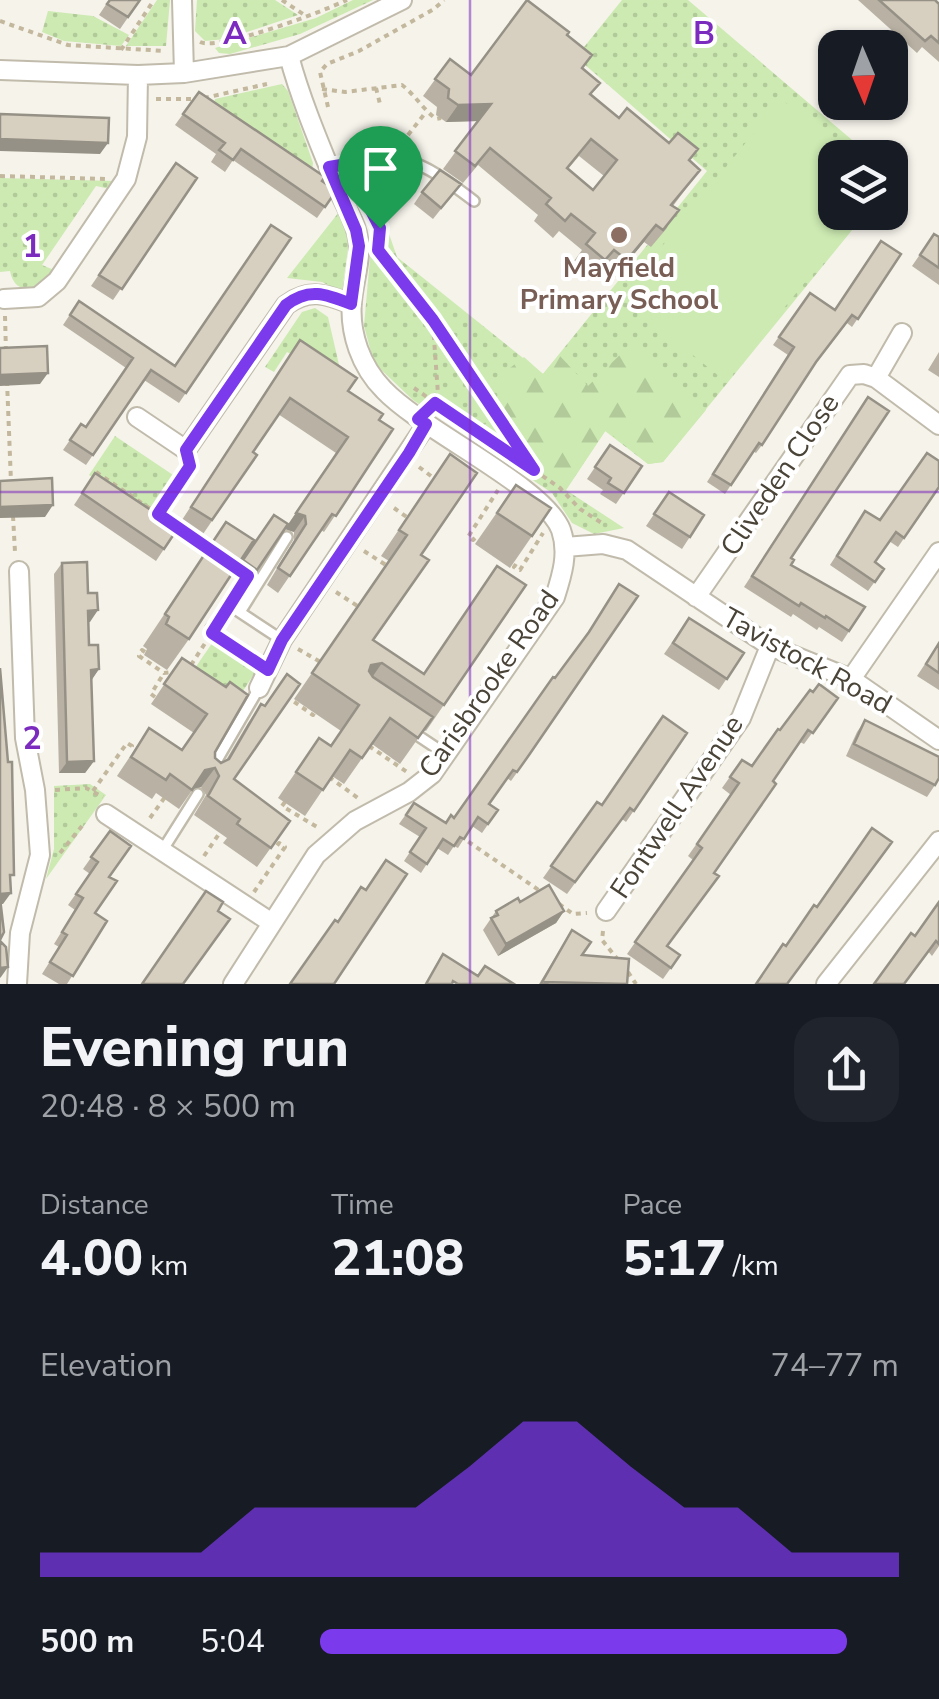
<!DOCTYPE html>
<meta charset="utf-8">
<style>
:root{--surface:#171b24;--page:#20242c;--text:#f1f3f6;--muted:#9ea1a6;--accent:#7c3aed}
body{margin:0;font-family:"Nunito Sans",sans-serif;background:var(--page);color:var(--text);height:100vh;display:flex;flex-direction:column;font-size:38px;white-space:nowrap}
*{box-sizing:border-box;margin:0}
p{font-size:32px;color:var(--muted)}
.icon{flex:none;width:55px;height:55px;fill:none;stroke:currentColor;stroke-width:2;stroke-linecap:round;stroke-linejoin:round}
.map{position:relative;height:984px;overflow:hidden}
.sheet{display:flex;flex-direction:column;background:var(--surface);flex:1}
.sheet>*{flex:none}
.needle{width:65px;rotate:178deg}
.controls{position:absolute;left:818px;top:30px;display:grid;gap:20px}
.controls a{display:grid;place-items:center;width:90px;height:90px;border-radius:20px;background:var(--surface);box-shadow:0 2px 8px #0004;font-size:50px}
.pin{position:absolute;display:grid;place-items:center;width:85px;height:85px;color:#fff;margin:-102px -42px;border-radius:50% 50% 50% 0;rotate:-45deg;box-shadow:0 0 10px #0007}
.pin .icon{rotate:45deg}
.round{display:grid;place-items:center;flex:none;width:105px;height:105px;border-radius:30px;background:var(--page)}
.overview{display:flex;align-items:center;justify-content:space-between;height:170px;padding:0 40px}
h1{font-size:55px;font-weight:800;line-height:75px}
.stats{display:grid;grid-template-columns:repeat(3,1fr);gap:15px;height:170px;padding:10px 40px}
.stats div{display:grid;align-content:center}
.stats b{font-size:50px;font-weight:800}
.stats small{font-size:28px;font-weight:400}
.stats p{font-size:28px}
.chart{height:280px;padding:20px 40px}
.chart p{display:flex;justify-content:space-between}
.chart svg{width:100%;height:180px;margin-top:10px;fill:var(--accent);opacity:.7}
ul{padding:0 40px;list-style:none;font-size:32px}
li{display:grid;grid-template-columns:160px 120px 1fr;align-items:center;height:75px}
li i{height:25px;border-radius:12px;background:var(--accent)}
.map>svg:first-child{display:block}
.grass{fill:url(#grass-dots)}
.forest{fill:url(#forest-firs)}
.pitch{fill:#cdeab2}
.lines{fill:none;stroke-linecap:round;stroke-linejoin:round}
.service-casing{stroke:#c1bbac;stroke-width:14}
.minor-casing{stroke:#c1bbac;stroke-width:22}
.path{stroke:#c3b89d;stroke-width:4;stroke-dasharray:5 5;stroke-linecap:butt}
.service{stroke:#fff;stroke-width:9}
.minor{stroke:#fff;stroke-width:18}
.wall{fill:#b9b2a4;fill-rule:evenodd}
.shaded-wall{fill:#969186}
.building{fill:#d7cfbf;stroke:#969186;stroke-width:2.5;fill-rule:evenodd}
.route-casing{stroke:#fff;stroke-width:20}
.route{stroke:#7c3aed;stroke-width:12}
.grid{fill:none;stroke:#7b2cbf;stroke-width:2.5;stroke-opacity:0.55}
.education-dot{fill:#8d6e63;stroke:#fff;stroke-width:4}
.labels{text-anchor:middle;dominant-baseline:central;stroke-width:8;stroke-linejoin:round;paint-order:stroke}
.education-label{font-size:28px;font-weight:bold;fill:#785e54;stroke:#fff}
.street-label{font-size:28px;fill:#4a4438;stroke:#fff}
.grid-label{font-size:32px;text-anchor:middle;font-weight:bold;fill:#7b2cbf;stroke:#fff;stroke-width:8;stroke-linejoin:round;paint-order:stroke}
</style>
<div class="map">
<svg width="939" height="984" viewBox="0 0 939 984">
<defs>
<pattern id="grass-dots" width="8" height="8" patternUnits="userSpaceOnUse" patternTransform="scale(2.5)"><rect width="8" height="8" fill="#cdeab2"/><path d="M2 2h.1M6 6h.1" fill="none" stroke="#b2ca9a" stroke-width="1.8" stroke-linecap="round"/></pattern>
<pattern id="forest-firs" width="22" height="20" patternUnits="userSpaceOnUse" patternTransform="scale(2.5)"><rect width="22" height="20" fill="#cdeab2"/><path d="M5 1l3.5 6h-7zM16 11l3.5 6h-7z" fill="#b2ca9a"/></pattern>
</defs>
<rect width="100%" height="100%" fill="#f5f3ea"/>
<path class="grass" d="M157 0H170L166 46H126Z
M197 0H275L298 15 226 39 205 41 195 31Z
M353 0H373L300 34 230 54 219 53 215 48 316 18Z
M622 0H688L872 157 835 158V212L866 213 663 462 648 464 605 431 566 490 624 528 594 534 572 523 552 493 413 400 374 363 364 326 372 236 354 177 367 170 397 257 543 374 707 171 576 57Z
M48 11 93 16 129 35 121 46 64 41 42 32Z
M282 84 288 91 313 163 312 172 214 104 215 99Z
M0 178 116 181 110 189 96 186 42 265 54 270 35 289C21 290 13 286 10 271L0 272Z
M339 212 349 242 342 292 322 282 287 278Z
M315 308 328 317 343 382 287 352 274 372 265 367 302 312Z
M115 436 182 481 156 521 89 475Z
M215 639 258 668 239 697 195 668Z
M90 784 106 795 46 879 54 849V786Z"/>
<path class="forest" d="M629 346 671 375 706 410 663 462 648 464 606 430 566 490 483 427 501 406 497 378 524 357 543 374 559 355 588 386Z"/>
<path class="pitch" d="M781 99 854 157 835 158V212L861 213 725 381 621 297Z"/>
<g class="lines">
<g class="service-casing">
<path id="service" d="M329 167C406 152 413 155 474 201
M238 611 282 640
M240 612 287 537
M411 731 447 755
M213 767 259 688
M162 851 198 794"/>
</g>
<g class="minor-casing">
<path id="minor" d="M182 0 184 73
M0 70 138 75 184 73 289 56 402 0
M4 299 38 297 57 281 126 179 137 137 138 75
M876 378 902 333
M137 417 186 450 286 305C309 288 326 294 351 304
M565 547 603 544 627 550 770 646 851 679 939 740
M696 597 850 375 864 374 876 378 939 425
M851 679 939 552
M259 688 282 640 426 425
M106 814 272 923
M606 911 741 718 770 646
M17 984 20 933 40 855 35 790 25 738 19 571
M233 984 316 855 355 821 409 792 432 774 555 597C562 575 569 553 561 530 545 487 423 431 384 390 361 367 349 333 352 301 354 278 363 256 357 233 352 214 340 196 333 177 317 138 300 97 289 56
M826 984 939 841"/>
</g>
<path class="path" d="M282 0 306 16
M0 21 68 45 165 51
M200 42C219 51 324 11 347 0
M121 50 154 0
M376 88 380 104
M322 89 345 92 402 85C415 95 423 109 436 119L441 118
M204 98 267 84
M156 99H194
M328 107 320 72 327 64 359 51 434 9 444 0
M408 135 426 112
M0 176 106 179
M372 213 380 228 379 241
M378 250 433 320 534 470 560 488 580 509 605 525
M5 316 6 352
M433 325 438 394 434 404
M7 381 11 482
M414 388 476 431
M419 467 435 479
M96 472 211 550
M394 508 411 520
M159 514 189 468
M13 516 15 552
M475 538 473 540 468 537 498 490
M364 551 389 567
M516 564 514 567 520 570 543 533
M336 592 362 609
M197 619 214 630
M212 633 254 660
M298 649 324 664
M145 652 142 650 139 656 164 673 173 672
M191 665 224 614
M286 696 313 715 315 712
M155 697 151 694 164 673
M369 746 407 772
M329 777 358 798
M55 790 86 788 103 797
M93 791 127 743 132 746 130 750
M285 802 282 806 317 827
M150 818 165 797
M460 836 543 893
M60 853 82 826
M204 856 221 831
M254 892 285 847 279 843 276 847
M559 904 573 914 587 913
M603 931 602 940 619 961
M628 972 636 984"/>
<use href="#service" class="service"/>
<use href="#minor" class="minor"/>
</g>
<path class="wall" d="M109 0H140L120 29 99 15Z
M858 0H935L939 4V62L922 47 917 53Z
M567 35 583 68 600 83 591 95 619 118 690 161 700 170 673 206 667 228 651 247 644 242 615 277 602 267 593 277 574 261 582 250 559 231 553 238 534 221 538 215 478 165 463 183 443 169 478 121 446 122 436 115 437 107 423 96 450 59 471 75ZM579 156 604 176 593 190 568 169Z
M199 92 336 191 317 218 233 160 225 172 211 162 216 154 175 125Z
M176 163 197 178 113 300 91 286Z
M461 184 433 219 414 204 422 192Z
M934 234 939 237V285L912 266Z
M291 238 179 403 144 380 86 465 63 450 81 424 86 427 126 368 63 325 79 301 175 366Z
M901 254 852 327 847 323 813 367 762 445 756 453 753 451 725 494 707 482 788 355 773 345 810 293 835 309Z
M939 352V377L928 370Z
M289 356 348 391 379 420 393 429 324 532 321 530 278 593 267 585 294 540V532L285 529 336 453 278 414 253 452 257 455 201 537 180 523Z
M868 397 791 558V565L865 607 842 642 819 627 817 630 793 614 791 617 744 587Z
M610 445 642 466 616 504 600 494 603 490 587 479Z
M450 454 421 555 373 640 424 674 526 585 426 731 424 730 400 764 372 744 344 784 332 776 305 816 278 798 319 738 331 746 341 731 294 699 389 561 381 556Z
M95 473 178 528 156 561 74 505Z
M516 485 532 536 510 568 475 544Z
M939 487 898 547 889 541 875 562 884 569 868 591 830 565 865 511 880 520Z
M669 492 704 515 682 549 646 526Z
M274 515 288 524 253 576 239 566Z
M226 522 189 639 167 670 144 655 147 649 143 646Z
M62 563 88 593 98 610 88 622 89 645 99 669 91 680 94 761 85 773H59L54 574Z
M689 618 744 653 719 690 664 654Z
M939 643V690L917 676Z
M182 658 226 687 215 752V758L221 763 226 760 248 723 261 704 234 779 290 821 257 867 223 843 227 838 194 815 206 795 201 787 193 789 179 809 156 793 152 799 117 776 149 728 182 750 194 733 151 704Z
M553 677 523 764 511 781 507 778 489 804 498 810 482 833 472 826 458 848 454 846 448 855 437 848 421 873 404 861 420 837 399 824 414 803 446 823 454 818Z
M838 698 804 744 800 742 773 781 668 946 680 955 663 979 627 954 693 860 688 856 731 795 722 788 742 760 752 766 780 730Z
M865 720 935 785 927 797 846 756 857 732Z
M687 733 626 822 622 819 567 894 543 878 597 802 602 805Z
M110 831V877L95 913 107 921 67 984H59L42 974 59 947 54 944 75 910 68 905 90 874 83 869Z
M520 902 564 911 556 923 498 956 483 930 496 911Z
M939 902V946L932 956 915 936Z
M572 930 582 955 627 984H539Z"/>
<path class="shaded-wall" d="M491 104 479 121 446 122 458 105Z
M0 139 108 143 100 154 0 151Z
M656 225 644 242 615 277 627 260Z
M48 373 40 384 0 386V375Z
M53 505 45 517 0 518V507Z
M296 513 305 516 294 532 285 529Z
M98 610 90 622H80L88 611Z
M382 663 364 689 371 665Z
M99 669 91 681V670Z
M94 761 85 773H59L67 762Z
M215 768 201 787 192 789 205 770Z
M11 893 3 904H0V894Z
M564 911 556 923 498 956 506 944Z
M8 967 1 977 0 978V968Z"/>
<path class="building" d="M110 0H140L128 17 107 4Z
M527 0 569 32 567 35 592 55 582 68 600 83 590 94 619 118 627 108 669 143 678 133 698 149 689 160 700 170 671 205 679 210 663 230 656 225 627 260 614 250 605 260 586 244 595 233 571 214 565 221 546 204 551 198 490 148 475 166 455 151 491 104 458 105 448 98 449 89 435 79 450 59 471 75ZM591 139 617 160 593 190 567 168Z
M879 0H935L939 4V43L931 36 925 41Z
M199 92 325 177 322 181 336 191 325 207 241 149 233 160 219 150 225 143 183 114Z
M0 114 109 118 108 143 0 139Z
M176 163 197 178 122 289 99 275Z
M440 170 461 184 441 208 422 192Z
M271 225 291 238 186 393 151 370 93 455 70 440 81 424 86 427 133 358 70 315 79 301 175 366Z
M934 234 939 237V268L920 255Z
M881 241 901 254 858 319 852 315 816 362 762 445 759 443 731 485 713 474 794 347 779 337 810 293 835 310Z
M300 340 357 378 348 391 383 414 379 420 393 429 336 516 332 514 290 576 278 568 306 524 305 516 296 513 348 437 290 398 253 452 257 455 212 520 191 507Z
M47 346 48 373 0 375V348Z
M868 397 889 411 791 558 794 560 791 565 865 607 849 631 826 616 825 618 801 603 799 606 752 576Z
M610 445 642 466 624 493 608 483 611 478 595 467Z
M927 453 939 461V487L904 538 896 532 875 562 884 569 875 582 837 556 865 511 880 520Z
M450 454 477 473 421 555 429 560 373 640 424 674 497 566 526 585 444 705 382 663 371 665 369 671 373 677 433 717 418 738 390 718 362 758 350 750 323 790 296 772 319 738 331 746 359 705 312 673 407 535 399 530Z
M95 473 178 528 164 549 82 493Z
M52 478 53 505 0 507V481Z
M516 485 551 508 532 536 497 513Z
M669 492 704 515 690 537 654 514Z
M274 515 288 524 257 570 243 560Z
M226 522 254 540 189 639 166 624 169 617 165 614Z
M87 562 88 593H97L98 610 88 611 89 645H98L99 669 91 670 94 761 67 762 62 563Z
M619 584 638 596 529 755 517 772 513 770 489 804 498 810 488 824 478 817 464 839 460 837 454 846 443 839 427 864 410 852 426 828 406 815 414 803 446 823 451 815 454 818 553 677 555 678 589 632Z
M689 618 744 653 727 679 673 643Z
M939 643V673L926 664Z
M182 658 226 687 230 682 248 695 215 752V758L221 763 229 759 261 704 265 706 287 674 300 684 234 779 290 821 271 848 237 824 240 819 208 796 219 776 215 768 205 770 192 790 170 774 166 780 131 757 149 728 182 750 207 714 164 684Z
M0 668 8 762H12L14 875H10L11 893 0 894Z
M819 684 838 698 813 733 808 730 773 781 776 784 714 873 719 876 667 946 680 955 671 968 635 942 702 848 697 844 739 783 730 777 742 760 752 766 778 729 780 730 810 690 813 692Z
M663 716 687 733 634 811 630 808 575 882 551 866 597 802 602 805Z
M865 720 939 757V778L935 785 854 744Z
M872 828 892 842 787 984H756L783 944 786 946 814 905 817 907Z
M110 831 131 846 109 877 117 881 95 913 107 921 73 976 50 962 67 935 62 932 83 898 76 894 98 862 91 857Z
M386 860 407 874 334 984H290L335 920 338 922 361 887 366 890Z
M549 885 564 911 506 944 491 918 498 915 496 911 518 898 520 902Z
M206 891 223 902 218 911 230 919 183 984H142Z
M0 898 4 932 0 940Z
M939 902V944L936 941 904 984H874L911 933 915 936Z
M572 930 591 942 582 955 629 959 627 984 545 982 547 984H541Z
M0 941 6 947 8 967 0 968Z
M443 954 478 976 485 966 514 984H458L453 981 452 984H426Z"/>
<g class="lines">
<g class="route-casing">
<path id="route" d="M347 164 380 228 378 250 433 320 534 470 435 403 418 419 426 424 409 453 282 640 268 670 212 633 248 576 158 514 190 466 186 450 286 305C309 287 326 294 351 304L359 246 356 230 329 167Z"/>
</g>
<use href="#route" class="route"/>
</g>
<path class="grid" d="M470 0V984M0 492H939"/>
<circle class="education-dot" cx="619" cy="235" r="10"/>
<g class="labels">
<g class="education-label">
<text x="619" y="268">Mayfield<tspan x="619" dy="32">Primary School</tspan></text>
</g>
<g class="street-label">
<text transform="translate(780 475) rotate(-56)">Cliveden Close</text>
<text transform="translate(807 661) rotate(29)">Tavistock Road</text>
<text transform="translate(489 684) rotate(-55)">Carisbrooke Road</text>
<text transform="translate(677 807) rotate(-56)">Fontwell Avenue</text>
</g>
</g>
<g class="grid-label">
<text x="235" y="44">A</text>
<text x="704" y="44">B</text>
<text x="32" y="257">1</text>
<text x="32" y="749">2</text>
</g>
</svg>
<div class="controls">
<a><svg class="needle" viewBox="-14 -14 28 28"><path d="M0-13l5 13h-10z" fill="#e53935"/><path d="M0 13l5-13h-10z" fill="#9ea1a6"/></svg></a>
<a><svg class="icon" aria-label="layers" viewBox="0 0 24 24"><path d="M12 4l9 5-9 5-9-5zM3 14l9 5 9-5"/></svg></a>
</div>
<div class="pin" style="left:380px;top:228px;background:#1e9e55"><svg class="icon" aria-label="arrive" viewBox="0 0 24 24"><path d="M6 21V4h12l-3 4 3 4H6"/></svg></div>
</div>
<section class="sheet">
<div class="overview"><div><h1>Evening run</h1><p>20:48 · 8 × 500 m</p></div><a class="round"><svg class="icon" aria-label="share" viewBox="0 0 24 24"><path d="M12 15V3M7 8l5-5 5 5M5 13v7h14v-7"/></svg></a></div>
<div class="stats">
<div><p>Distance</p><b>4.00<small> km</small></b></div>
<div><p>Time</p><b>21:08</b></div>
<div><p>Pace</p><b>5:17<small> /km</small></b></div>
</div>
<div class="chart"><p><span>Elevation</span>74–77 m</p>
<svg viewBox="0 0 160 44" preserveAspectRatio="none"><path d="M0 44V38L10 38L20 38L30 38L40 27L50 27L60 27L70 27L80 17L90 6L100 6L110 17L120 27L130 27L140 38L150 38L160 38V44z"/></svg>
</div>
<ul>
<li><b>500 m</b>5:04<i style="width:91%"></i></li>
</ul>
</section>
